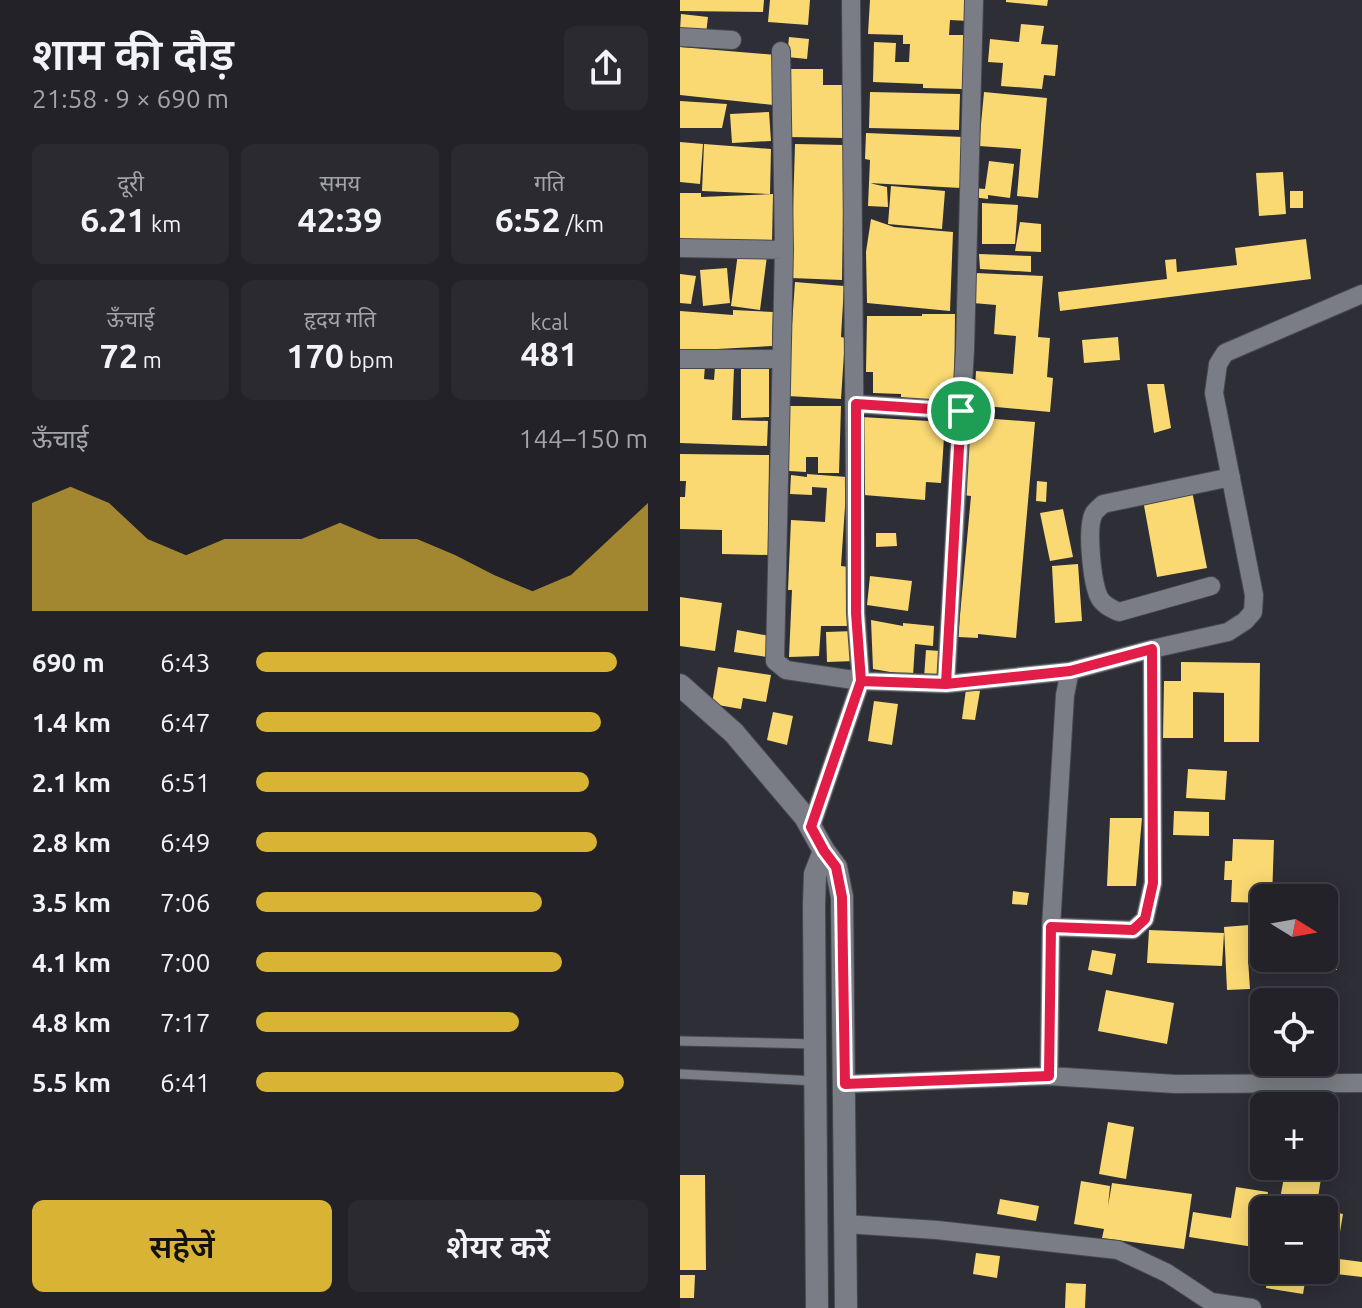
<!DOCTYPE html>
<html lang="hi">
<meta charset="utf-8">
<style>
:root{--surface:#222228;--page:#2a2a30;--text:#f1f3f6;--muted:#a2a4a8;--line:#3f3f45;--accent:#d9b334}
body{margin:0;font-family:Ubuntu,"Noto Sans Devanagari",sans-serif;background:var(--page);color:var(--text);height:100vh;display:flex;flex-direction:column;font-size:30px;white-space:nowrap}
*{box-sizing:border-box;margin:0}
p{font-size:26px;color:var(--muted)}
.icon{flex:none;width:44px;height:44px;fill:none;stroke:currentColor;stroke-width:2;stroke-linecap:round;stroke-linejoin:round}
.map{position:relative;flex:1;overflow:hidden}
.drawer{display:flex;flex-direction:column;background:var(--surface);width:680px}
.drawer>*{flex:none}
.needle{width:52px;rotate:101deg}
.fabs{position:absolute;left:570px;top:884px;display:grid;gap:16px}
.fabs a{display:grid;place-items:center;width:88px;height:88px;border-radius:12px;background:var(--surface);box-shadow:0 4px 20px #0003,0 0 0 2px var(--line);font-size:40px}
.pin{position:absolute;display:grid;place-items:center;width:68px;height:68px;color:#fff;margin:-34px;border:4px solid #fff;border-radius:50%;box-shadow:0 2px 8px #0007}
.round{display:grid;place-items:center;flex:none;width:84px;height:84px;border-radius:12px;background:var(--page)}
.overview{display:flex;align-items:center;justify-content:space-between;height:136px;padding:0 32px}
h1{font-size:44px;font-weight:600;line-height:60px}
.stats{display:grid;grid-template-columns:repeat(3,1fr);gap:12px;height:136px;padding:8px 32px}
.stats div{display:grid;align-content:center;border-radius:12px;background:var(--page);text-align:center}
.stats b{font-size:34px;font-weight:600}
.stats small{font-size:22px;font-weight:400}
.stats p{font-size:22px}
.chart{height:224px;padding:16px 32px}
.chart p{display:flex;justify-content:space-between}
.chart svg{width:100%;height:144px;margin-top:8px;fill:var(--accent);opacity:.7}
.cta{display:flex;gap:16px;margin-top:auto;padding:16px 32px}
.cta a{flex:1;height:92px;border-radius:12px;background:var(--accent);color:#111;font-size:32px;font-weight:600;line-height:92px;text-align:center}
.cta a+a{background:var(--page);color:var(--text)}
ul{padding:0 32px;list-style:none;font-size:26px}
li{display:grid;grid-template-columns:128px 96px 1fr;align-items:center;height:60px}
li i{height:20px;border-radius:10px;background:var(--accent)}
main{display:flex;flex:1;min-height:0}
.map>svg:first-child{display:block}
.building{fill:#fad973}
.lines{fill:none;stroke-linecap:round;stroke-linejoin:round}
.service-casing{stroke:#48494f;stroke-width:11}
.minor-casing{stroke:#48494f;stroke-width:20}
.tertiary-casing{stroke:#48494f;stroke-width:24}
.service{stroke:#7b7d86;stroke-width:9}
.minor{stroke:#7b7d86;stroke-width:18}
.tertiary{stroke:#7b7d86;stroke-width:22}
.route-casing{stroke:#fff;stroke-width:16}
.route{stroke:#e11d48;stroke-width:10}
</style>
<main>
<section class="drawer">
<div class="overview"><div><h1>शाम की दौड़</h1><p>21:58 · 9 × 690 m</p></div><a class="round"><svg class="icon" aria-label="share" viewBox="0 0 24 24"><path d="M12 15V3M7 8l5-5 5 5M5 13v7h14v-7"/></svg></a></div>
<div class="stats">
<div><p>दूरी</p><b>6.21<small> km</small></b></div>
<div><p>समय</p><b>42:39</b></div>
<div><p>गति</p><b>6:52<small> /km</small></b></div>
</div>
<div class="stats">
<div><p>ऊँचाई</p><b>72<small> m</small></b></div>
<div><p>हृदय गति</p><b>170<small> bpm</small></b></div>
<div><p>kcal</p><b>481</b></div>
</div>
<div class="chart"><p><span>ऊँचाई</span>144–150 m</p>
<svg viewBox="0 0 160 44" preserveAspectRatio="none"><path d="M0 44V11L10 6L20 11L30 22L40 27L50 22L60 22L70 22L80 17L90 22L100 22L110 27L120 33L130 38L140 33L150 22L160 11V44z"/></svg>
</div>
<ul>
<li><b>690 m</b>6:43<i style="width:92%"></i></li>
<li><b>1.4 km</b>6:47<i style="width:88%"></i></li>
<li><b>2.1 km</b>6:51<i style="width:85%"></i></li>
<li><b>2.8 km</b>6:49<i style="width:87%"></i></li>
<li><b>3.5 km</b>7:06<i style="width:73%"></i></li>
<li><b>4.1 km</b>7:00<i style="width:78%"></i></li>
<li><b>4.8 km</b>7:17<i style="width:67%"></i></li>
<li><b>5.5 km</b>6:41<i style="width:94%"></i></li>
</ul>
<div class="cta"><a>सहेजें</a><a>शेयर करें</a></div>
</section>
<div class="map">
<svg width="682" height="1308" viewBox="0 0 682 1308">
<rect width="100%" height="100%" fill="#2d2e36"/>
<path class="building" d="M0 0H84L83 12 0 11Z
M90 0H130L128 25 88 22Z
M190 0H289L288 21 270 20 269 35H284L282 89 243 88V84L193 82 194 42 216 43 215 62H229L230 44H223V35L188 34Z
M326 0H368L367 6 326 2Z
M1 14 28 17 26 34 0 30Z
M341 24 364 26 361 44 378 45 375 76 364 75 362 89 321 86 323 63 308 62 310 39 339 42Z
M109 37 129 39 127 59 107 57Z
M0 47 96 55 93 105 0 95Z
M111 69H143V85H166L165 138 110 137Z
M190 92 280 94 279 130 189 128Z
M304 92 367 98 358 198 337 196 341 149 299 146Z
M0 101 47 104 42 128H0Z
M89 112 91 141 52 143 50 114Z
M186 133 283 137 281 188 189 183 207 187 208 207 188 206 190 160 185 159Z
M0 142 23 144 20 184 0 182Z
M24 144 91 149 90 194 22 191Z
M115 144 164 145 162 280 111 278Z
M309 161 334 164 330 198 308 195V199L293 197 294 188 305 189Z
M603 172 606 214 579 216 576 173Z
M211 186 265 191 262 229 208 224Z
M610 191H623V208H610Z
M0 193H21V197L93 194 92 242 0 241Z
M302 203 338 205 335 244H302Z
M191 219 214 227 273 232 270 311 187 303 186 252Z
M340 222 361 224V252L335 251Z
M626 239 631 279 380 311 378 292 487 279 485 260 496 259 497 272 557 265 555 248Z
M58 253 87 256 80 310 51 306Z
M299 254 351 256V272L300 269Z
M47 268 50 303 23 306 20 270Z
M296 273 363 276 358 337 370 338 367 377 373 378 370 412 305 406 307 389 295 388 296 371 333 374 336 336 314 334 316 305 293 303Z
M0 274 16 276 11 304 0 303Z
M115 282 164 286 161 337 165 338 161 399 107 396Z
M53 310 93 312 92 346 0 351V311L53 315Z
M242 314H275L274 403 221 402V394L193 393V372H186L187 316H242Z
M438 337 440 360 404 363 402 340Z
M0 364 25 365 24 379 34 380 35 367 54 368 52 420 88 421 87 446 0 443Z
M89 367V417L61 418V368Z
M467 384H484L491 428 474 433Z
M109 406H161L159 473H138V457H126V472L109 471Z
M182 417 265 422 261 483 246 482 245 500 184 495Z
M289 417 355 422 336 638 298 634V638L278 637 291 496 282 495Z
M0 454 89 455 88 555 42 554V530L0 529V497H5L6 481H0Z
M127 474 167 477 161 566 169 567 167 626H141L139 656 109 657 112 590H108L111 520 145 522 147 488 132 487V495L110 494 111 475 127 477Z
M357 481 367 482 366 502 356 501Z
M512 491 527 568 477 577 463 500Z
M383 509 393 557 370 561 360 513Z
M196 533H216L217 546 196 547Z
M398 564 402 621 375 623 372 566Z
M190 576 232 581 228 611 187 605Z
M0 597 42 603 35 651 0 646Z
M191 620 223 626V623L254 626 253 646 235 644 233 676 193 669Z
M57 630 90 636 87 657 54 652Z
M174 631 175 661 147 662 146 632Z
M246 650 260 651 258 679 244 678Z
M501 662 580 663 579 742H544V693L513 692V738H483L484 681H501Z
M38 667 91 675 86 702 63 698 61 709 32 704Z
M286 689 300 691 295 720 282 719Z
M194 701 218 704 212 745 188 741Z
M93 712 113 716 107 745 87 740Z
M508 769 547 771 545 800 506 798Z
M494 811 529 812V836L493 835Z
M430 818H462L456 886H427Z
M553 839 594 840 592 898H584V903L551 902 552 880H544L545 861H552Z
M333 891 349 893 347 905 332 904Z
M569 925 570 937 580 936 581 958 568 959 570 989 547 990 544 927Z
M469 930 544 933 542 966 467 963Z
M644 933H658L657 970 581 968 582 958H644Z
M412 950 436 954 432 975 408 970Z
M426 990 494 1003 487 1044 418 1031Z
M587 1089 651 1096 649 1118 644 1117V1106H585Z
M428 1122 454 1127 446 1179 419 1174Z
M606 1166H643L636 1210H598Z
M0 1175H25L26 1270H0Z
M401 1181 430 1186 428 1206 432 1183 512 1194 504 1249 422 1238 424 1229 394 1224Z
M556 1187 588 1192 580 1248 509 1237 513 1212 551 1218Z
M320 1199 359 1206 356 1221 317 1214Z
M644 1210 663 1214 660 1232 644 1230Z
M296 1253 320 1256 317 1278 293 1274Z
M659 1259 682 1262V1277L656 1274Z
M588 1270H627L623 1294 586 1288Z
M0 1275H15L14 1298H0Z
M386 1283 406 1284 405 1308H385Z"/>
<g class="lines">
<g class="service-casing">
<path id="service" d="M0 1041 135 1044
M0 1074 136 1081"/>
</g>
<g class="minor-casing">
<path id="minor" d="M0 37 52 40
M101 51 104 250 95 661 106 670 181 681 266 684 390 671
M0 248 104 250
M0 359H100
M176 404 281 411
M531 586 439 612C432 609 423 605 419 597 412 582 406 527 414 513 415 511 421 506 423 504L551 477
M266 684 285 349 294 0
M131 827 181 681 176 613 171 0
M371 927 453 930 465 919 473 883 472 649
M369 1076 371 927 385 695 390 671 472 649 548 632 565 621 573 612 574 595 534 393 538 364 545 353 682 294
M165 1084 369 1076 495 1084 682 1083
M165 1224 257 1230 438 1250 487 1273 531 1302 572 1308"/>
</g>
<g class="tertiary-casing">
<path id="tertiary" d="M0 685 54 733 125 817 144 851 156 867 162 897 166 1308
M137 1308 134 905 135 874 144 851"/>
</g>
<use href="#service" class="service"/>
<use href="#minor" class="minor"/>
<use href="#tertiary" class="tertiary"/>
</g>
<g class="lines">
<g class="route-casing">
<path id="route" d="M281 411 266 684 181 681 131 827 144 851 156 867 162 897 165 1084 369 1076 371 927 453 930 465 919 473 883 472 649 390 671 266 684 181 681 176 613V404L281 411"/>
</g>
<use href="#route" class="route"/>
</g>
</svg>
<div class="fabs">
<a><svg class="needle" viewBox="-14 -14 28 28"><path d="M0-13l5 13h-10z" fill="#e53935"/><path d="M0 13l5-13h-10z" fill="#a2a4a8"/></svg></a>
<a><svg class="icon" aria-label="locate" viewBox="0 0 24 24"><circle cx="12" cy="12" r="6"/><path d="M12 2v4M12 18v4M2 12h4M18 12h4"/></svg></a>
<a>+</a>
<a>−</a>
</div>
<div class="pin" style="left:281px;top:411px;background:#1e9e55"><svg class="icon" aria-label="arrive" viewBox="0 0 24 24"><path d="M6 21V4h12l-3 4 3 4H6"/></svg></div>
</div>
</main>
